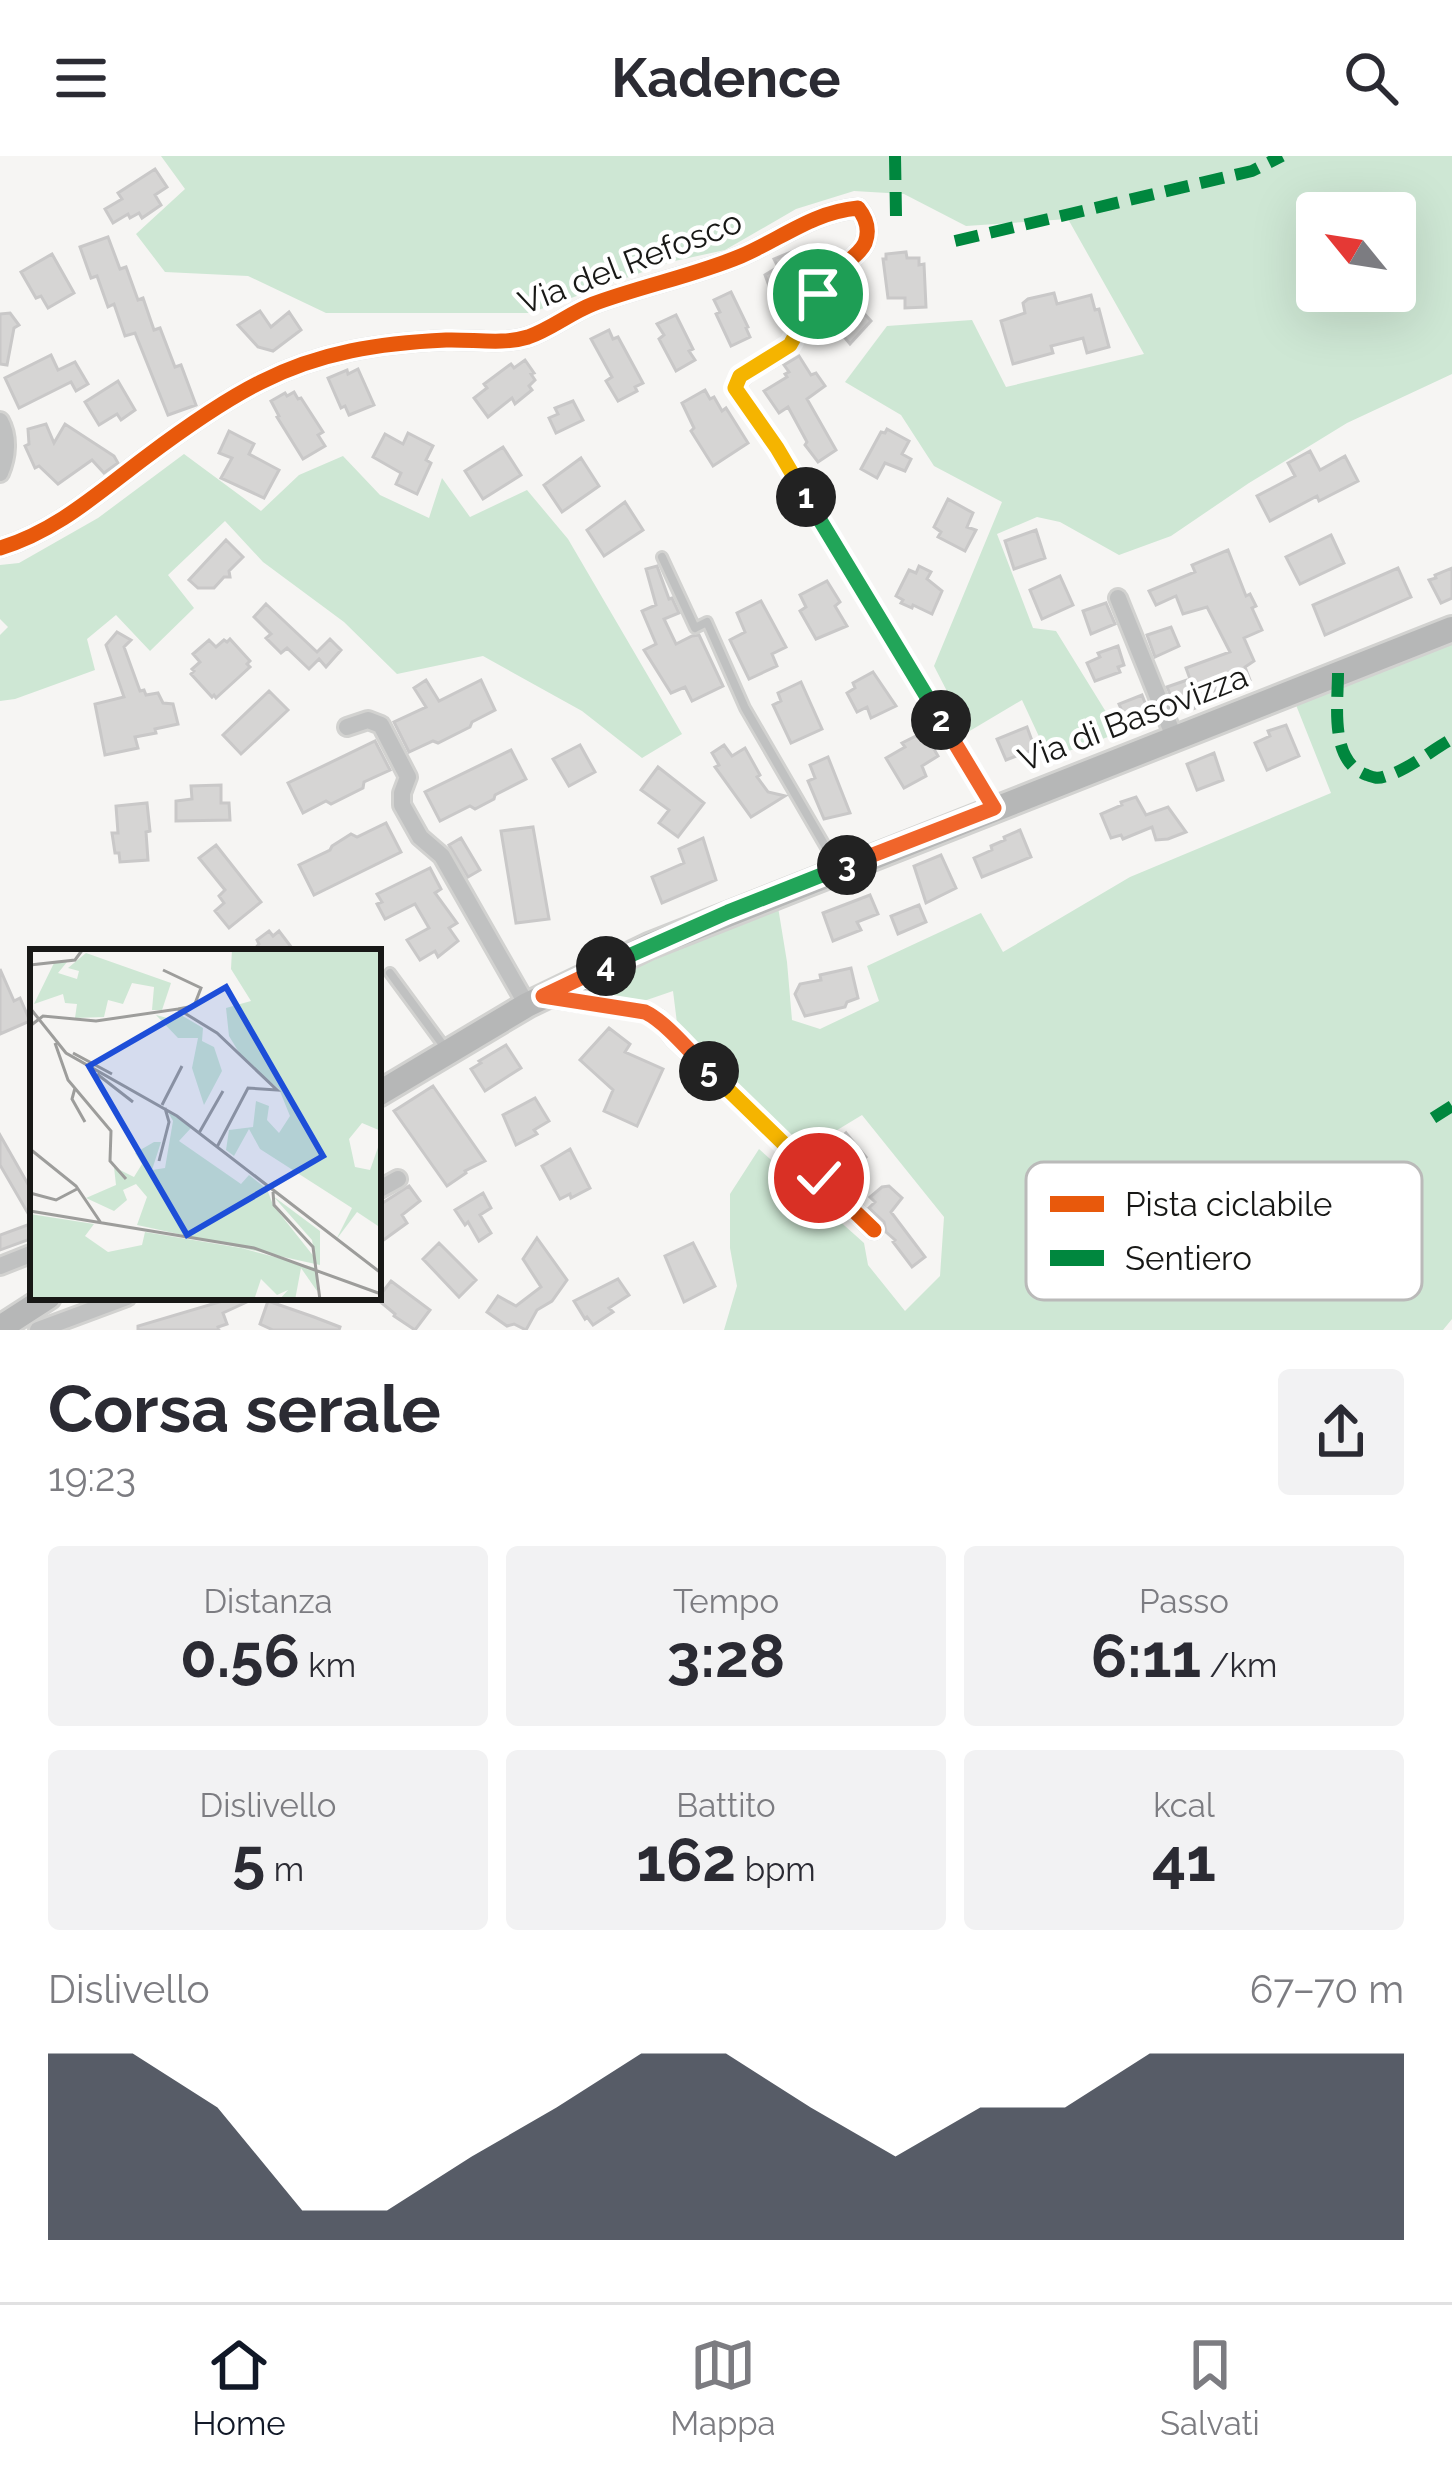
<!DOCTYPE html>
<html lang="it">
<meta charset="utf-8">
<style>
:root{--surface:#fff;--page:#f2f2f3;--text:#2b2b33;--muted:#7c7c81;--line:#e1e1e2;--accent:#111827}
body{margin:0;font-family:Raleway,sans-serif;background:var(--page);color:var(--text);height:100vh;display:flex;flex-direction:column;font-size:45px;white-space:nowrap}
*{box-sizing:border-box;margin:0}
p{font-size:39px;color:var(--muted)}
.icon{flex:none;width:66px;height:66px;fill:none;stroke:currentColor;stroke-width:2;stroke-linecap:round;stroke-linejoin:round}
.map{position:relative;height:1174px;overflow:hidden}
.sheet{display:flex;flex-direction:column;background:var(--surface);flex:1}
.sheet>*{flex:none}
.needle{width:78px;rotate:300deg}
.fabs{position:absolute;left:1296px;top:36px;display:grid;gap:24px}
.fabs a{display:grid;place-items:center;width:120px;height:120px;border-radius:12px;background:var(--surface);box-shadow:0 12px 48px #0002;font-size:60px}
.pin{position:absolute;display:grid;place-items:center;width:102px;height:102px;color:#fff;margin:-51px;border:6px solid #fff;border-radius:50%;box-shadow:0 3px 12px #0007}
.km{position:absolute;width:60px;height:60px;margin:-30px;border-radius:50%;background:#222;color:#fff;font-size:33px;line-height:60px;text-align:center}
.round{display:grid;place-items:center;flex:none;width:126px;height:126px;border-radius:12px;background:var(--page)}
.overview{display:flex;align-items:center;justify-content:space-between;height:204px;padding:0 48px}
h1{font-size:66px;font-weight:700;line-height:90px}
.figures{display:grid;grid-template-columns:repeat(3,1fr);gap:18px;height:204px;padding:12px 48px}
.figures div{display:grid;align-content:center;border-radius:12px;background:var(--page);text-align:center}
.figures b{font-size:60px;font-weight:700}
.figures small{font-size:33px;font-weight:400}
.figures p{font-size:33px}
.chart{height:336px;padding:24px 48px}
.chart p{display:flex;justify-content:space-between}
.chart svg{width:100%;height:216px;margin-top:12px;fill:var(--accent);opacity:.7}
header{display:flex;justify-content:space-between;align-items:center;height:156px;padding:0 48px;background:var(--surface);font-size:54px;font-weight:700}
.menu{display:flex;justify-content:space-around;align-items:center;height:168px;border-top:3px solid var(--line);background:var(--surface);font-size:33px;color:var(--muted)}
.menu a{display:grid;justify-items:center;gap:6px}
.menu .on{color:var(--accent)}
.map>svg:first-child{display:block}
.green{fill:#cee7d4;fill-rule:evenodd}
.building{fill:#d6d5d4;stroke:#c9c8c8;stroke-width:3}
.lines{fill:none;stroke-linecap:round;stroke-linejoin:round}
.service-casing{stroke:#d2d2d0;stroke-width:14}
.minor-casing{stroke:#d2d2d0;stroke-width:22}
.secondary-casing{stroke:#d2d2d0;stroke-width:30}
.service{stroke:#c0c1c1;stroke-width:8}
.minor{stroke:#c0c1c1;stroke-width:16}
.secondary{stroke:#b6b7b7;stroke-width:24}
.quiet{stroke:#00873e;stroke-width:12;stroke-dasharray:24 12;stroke-linecap:butt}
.cycleway-casing{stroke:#fff;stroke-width:22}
.cycleway{stroke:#e8590c;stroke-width:15}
.split-1-casing{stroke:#fff;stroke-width:24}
.split-2-casing{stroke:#fff;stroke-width:24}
.split-3-casing{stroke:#fff;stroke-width:24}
.split-4-casing{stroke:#fff;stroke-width:24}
.split-5-casing{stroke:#fff;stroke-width:24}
.split-6-casing{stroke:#fff;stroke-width:24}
.split-1{stroke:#f5b400;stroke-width:15}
.split-2{stroke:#22a559;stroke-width:15}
.split-3{stroke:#f0652b;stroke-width:15}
.split-4{stroke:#22a559;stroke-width:15}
.split-5{stroke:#f0652b;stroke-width:15}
.split-6{stroke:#f5b400;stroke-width:15}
.labels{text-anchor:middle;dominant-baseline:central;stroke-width:9;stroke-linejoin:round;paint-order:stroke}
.street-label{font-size:33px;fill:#181816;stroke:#fff}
.inset-road{fill:none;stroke:#9d9d9b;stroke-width:3}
.view{fill:#1d4ed8;fill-opacity:0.15;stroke:#1d4ed8;stroke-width:6}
.inset-edge{fill:none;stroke:#181816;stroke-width:6}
.key{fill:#fff;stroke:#babab9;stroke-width:3}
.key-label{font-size:33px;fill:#181816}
</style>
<header><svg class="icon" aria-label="menu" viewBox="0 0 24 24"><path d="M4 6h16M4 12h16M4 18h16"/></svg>Kadence<svg class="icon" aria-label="search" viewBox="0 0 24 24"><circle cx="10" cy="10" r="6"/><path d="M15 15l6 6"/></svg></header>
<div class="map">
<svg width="1452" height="1174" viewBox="0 0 1452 1174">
<rect width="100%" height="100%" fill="#f6f5f3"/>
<path class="green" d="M161 0H1452V218L1347 267 1249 327 1171 380 1119 399 1060 366 1037 361 997 378 1033 472 1056 475 1119 577 1049 602 1022 544 968 576 934 510 1002 346 934 310 901 259 845 226 887 170 972 164 1006 231 1144 198 1068 63 966 70 904 38 854 35 796 53 725 94 670 106 530 157H326L248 120 165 116 136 78 185 33ZM1395 57V135H1317V57Z
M184 298 261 355 299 319 343 300 380 339 429 362 442 322 470 361 527 334 568 383 682 578 642 602 582 555 483 500 397 518 344 466 263 406 225 365 168 419 194 452 150 495 116 459 87 483 95 514 15 543 0 545V479L8 471 0 463V409L19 407 98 362Z
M1452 486V1163L1443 1174H724L737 1130 730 1092V1038L759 993 864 1087 868 1109 905 1155 940 1120 944 1061 862 959 806 993 678 875 673 835 641 846 576 837 778 751 787 806 792 864 820 873 879 845 867 810 981 757 1003 796 1130 721 1331 637 1296 549Z"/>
<path class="building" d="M155 13 167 31 155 39 161 49 142 62 139 57 130 62 128 58 113 67 105 53 122 43 118 37Z
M108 81 120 113 126 111 138 144 143 142 154 174 160 172 175 211 181 209 196 249 168 259 135 177 125 180 114 148 108 151 97 120 91 122 80 91Z
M796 94 804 110 796 115 797 118 788 122 790 129 784 132 785 135 773 141 765 119 778 111 774 103Z
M906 96 907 102H919V109L924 108 926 151 905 152V142H888L883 103H886V98Z
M52 98 74 137 48 152 41 140 36 142 21 116Z
M731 136 748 171 746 172 750 181 731 190 716 158 720 156 714 144Z
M1054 137 1057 148 1091 139 1095 154 1099 153 1109 191 1087 197 1083 182 1051 190 1053 197 1013 208 1001 165 1025 157 1023 147 1028 143Z
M852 144 871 165 850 188 831 165Z
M260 155 271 171 289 156 301 174 273 195 258 191 238 169Z
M10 157 19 169 14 172 7 209 0 208V158Z
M676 159 693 193 689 195 695 204 676 215 659 183 664 179 657 168Z
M609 174 613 183 618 181 643 227 635 231 637 235 618 245 606 225 612 221 591 183Z
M51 199 58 214 75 206 88 228 76 235 71 226 19 252 5 222Z
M799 200 811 219 816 217 825 230 807 243 836 294 818 306 805 289 807 286 788 251 779 257 764 235 787 221 785 218 789 216 784 209Z
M525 204 534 217 531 218 535 224 529 230 532 234 515 248 512 242 488 261 474 242 487 232 484 228 511 208 514 212Z
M358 213 374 249 349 259 345 250 341 252 328 222 347 214 348 218Z
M118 225 135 254 121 264 117 258 99 269 85 246Z
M705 234 710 243 714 241 722 255 726 252 748 287 713 310 691 275 694 272 682 247Z
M294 236 298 243 301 242 323 276 318 279 325 290 303 303 277 261 279 260 271 245 285 237 287 240Z
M573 245 583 264 556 277 549 262 558 258 555 252Z
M46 268 54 287 65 268 114 300 118 307 104 317 92 304 58 328 39 310 35 312 25 290 29 288 28 273Z
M887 273 909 285 902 298 911 303 905 315 885 307 877 322 861 313 881 276 885 277Z
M229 275 254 288 249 298 279 314 264 342 221 322 232 302 219 297Z
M408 277 433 290 426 304 431 307 417 338 396 328 401 317 373 301 385 278 403 288Z
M503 291 521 319 483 343 465 315Z
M1310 295 1320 314 1345 300 1358 325 1319 345 1317 340 1270 365 1257 340 1295 320 1288 307Z
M581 302 599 330 562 356 544 329Z
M948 343 973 357 967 371 976 374 965 395 938 381 941 376 934 371Z
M625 346 643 374 604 400 587 374Z
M1036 374 1045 402 1014 413 1005 385Z
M1331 379 1344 407 1300 428 1286 401Z
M226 384 243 401 229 415 230 421H224L214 432H198L189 424Z
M1228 394 1246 440 1250 438 1256 450 1252 452 1262 474 1244 482 1254 505 1245 511 1250 524 1196 541 1200 550 1188 555 1185 550 1177 554 1167 531 1190 523 1186 512 1230 496 1207 451 1183 458 1176 440 1156 449 1149 435 1195 416 1192 409Z
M657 410 669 443 672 442 679 457 664 463 676 488 692 480 699 479 723 530 692 545 685 531 671 537 644 494 656 488 642 455 656 449 646 413Z
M919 410 931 416 927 423 942 435 932 458 913 449 912 452 901 447 903 444 896 440 909 414 916 417Z
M1398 412 1411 441 1325 479 1313 449Z
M1452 412V442L1441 447 1429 424 1436 422 1435 419Z
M1060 420 1073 449 1042 463 1030 434Z
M827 425 840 446 835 450 847 470 816 483 800 455 806 451 800 439Z
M761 445 786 491 772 498 777 510 749 523 730 484 745 476 737 457Z
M1106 447 1115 468 1091 478 1083 455Z
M266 448 317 496 330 483 341 494 326 511 319 503 309 513 287 492 281 497 266 482 271 478 254 461Z
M1171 471 1179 490 1155 501 1147 479Z
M117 476 131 484 124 491 140 535 144 534 146 539 158 537 163 547 173 548 178 568 155 573 156 577 135 581 138 592 105 599 95 548 124 541 106 489Z
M230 483 250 505 247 508 250 511 216 542 214 539 212 541 191 518 194 515 192 513 200 506 193 498 209 484 216 491 224 484 227 486Z
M1118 490 1124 509 1118 511 1120 516 1095 525 1087 507 1100 501 1098 497Z
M873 516 896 550 871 562 867 551 857 556 847 537 855 532 853 527Z
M426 524 439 545 481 524 495 554 472 566 470 571 438 587 433 585 409 596 394 566 426 551 414 532Z
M801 526 822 573 791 587 773 549 781 545 778 537Z
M269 535 288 554 241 598 223 579Z
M1142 539 1150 560 1128 569 1119 548Z
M1286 569 1299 600 1267 614 1255 587 1270 580 1268 575Z
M1027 571 1035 593 1006 604 997 583Z
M924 576 938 600 922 610 926 620 904 632 886 602 905 591 902 587Z
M375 585 390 614 364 626 363 632 331 648 326 645 303 657 288 627Z
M580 589 595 616 569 630 553 603Z
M724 589 732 600 745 592 760 619 757 621 768 636 785 640 751 661 715 611 719 609 712 597Z
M511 594 526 623 495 639 494 643 475 653 470 650 440 665 425 636Z
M1214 597 1223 624 1197 634 1187 608Z
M828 601 850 657 824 663 808 625 815 622 810 609Z
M658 611 704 647 678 681 659 667 669 654 641 634Z
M221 629V647H229L230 664 176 665V645L192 643 191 630Z
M1136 641 1146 659 1168 651 1186 676 1168 683 1156 684 1152 671 1123 683 1121 679 1111 682 1101 658 1122 649 1121 646Z
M147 647 150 675 146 676 148 704 120 706 119 697H115L112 677H118L116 650Z
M386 667 401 696 314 739 299 709 330 694 332 690 351 678 357 681Z
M533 671 549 763 516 767 501 675Z
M1020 674 1031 701 982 721 974 702 992 694 991 690 1005 684 1004 681Z
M461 682 480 714 468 721 449 689Z
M703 682 716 724 662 747 652 721 684 707 679 693Z
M216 689 261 746 229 772 215 755 224 747 219 740 225 734 199 702Z
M941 699 956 732 926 747 914 710Z
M430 712 441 733 435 737 457 767 449 772 458 785 438 801 435 795 420 804 407 784 429 772 415 748 385 763 377 748 382 746 377 738Z
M870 739 878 758 857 766 861 774 833 785 823 757Z
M919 749 926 766 898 778 891 760Z
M269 775 273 780 279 775 295 796H252L259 788 257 784Z
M851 812 858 842 847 846 845 851 805 860 795 838 800 828 821 824 820 819Z
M0 813 14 845 20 842 30 865 0 878Z
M609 872 630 888 625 896 663 913 637 970 604 955 613 934 580 904Z
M506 889 521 912 485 935 471 913 481 907 479 905Z
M433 930 485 1005 465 1015 466 1017 447 1030 394 955Z
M535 942 549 965 534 974 537 978 516 989 503 959Z
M846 977 866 1001 839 1023 817 1002Z
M0 979 33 1037V1066L0 1009Z
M570 993 590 1032 571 1042 570 1038 560 1043 542 1010Z
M409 1030 420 1045 402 1059 407 1067 378 1088V1050Z
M889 1030 902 1042 891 1056 925 1101 912 1111 893 1086 895 1084 886 1076 884 1066 869 1052 875 1046 870 1041 882 1031Z
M483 1037 491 1052 480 1059 491 1077 479 1085 468 1066 465 1069 455 1054Z
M33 1067V1082L0 1094V1079Z
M537 1082 567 1124 552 1145 537 1154 526 1174 514 1168 507 1170 487 1156 498 1140 516 1150 541 1131 523 1103Z
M439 1087 476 1124 459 1141 423 1103Z
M693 1087 715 1130 684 1146 665 1100Z
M618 1123 629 1139 609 1152 613 1156 593 1169 587 1161 585 1163 574 1145Z
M391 1125 430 1154 415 1174 394 1160 395 1158 377 1143Z
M236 1141H248L249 1145 223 1157 227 1168 218 1171 219 1174H138V1170Z
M268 1145 314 1161 340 1171 339 1174H273L260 1168Z"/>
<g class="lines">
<g class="service-casing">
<path id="service" d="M662 401 695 472 707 466 745 552 838 712
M390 817 446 893"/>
</g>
<g class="minor-casing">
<path id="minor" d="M0 265C9 281 7 301 0 317
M0 392C57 375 99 336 146 301 182 274 221 246 261 226 320 196 380 187 446 184 473 183 502 189 528 181 551 173 570 157 593 148 641 130 693 120 741 100 781 83 813 56 858 52 866 62 870 74 865 87 859 100 841 109 832 120 813 142 806 173 785 192 769 208 744 210 735 232L777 292 994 651
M1118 442 1174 581
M347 571 368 564 381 569 408 621 402 637V649L420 681 442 700 527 849
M544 841 645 856 659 863 674 882 874 1074
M378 1034 398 1023
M0 1110 33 1097
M38 1174 127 1141"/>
</g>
<g class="secondary-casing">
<path id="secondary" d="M378 938 527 849 649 790 1452 473
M0 1172 48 1141"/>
</g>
<use href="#service" class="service"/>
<use href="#minor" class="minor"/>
<use href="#secondary" class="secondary"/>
<path class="quiet" d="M895 0 896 60
M955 85 1252 15 1282 0
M1338 517C1338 549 1329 606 1367 619 1375 622 1378 623 1386 620 1406 615 1432 594 1452 583
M1433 962 1452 950"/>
<g class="cycleway-casing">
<path id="cycleway" d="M0 392C57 375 99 336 146 301 182 274 221 246 261 226 320 196 380 187 446 184 473 183 502 189 528 181 551 173 570 157 593 148 641 130 693 120 741 100 781 83 813 56 858 52 866 62 870 74 865 87 859 100 841 109 832 120 813 142 806 173 785 192 769 208 744 210 735 232L777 292 994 651
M543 840 645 856 659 863 674 882 874 1074"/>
</g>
<use href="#cycleway" class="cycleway"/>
</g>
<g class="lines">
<g class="split-1-casing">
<path id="split-1" d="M806 341 777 292 735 232 740 220 790 189 818 138"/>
</g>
<g class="split-2-casing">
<path id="split-2" d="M806 341 941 564"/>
</g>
<g class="split-3-casing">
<path id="split-3" d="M847 709 994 652 941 564"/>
</g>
<g class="split-4-casing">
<path id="split-4" d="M606 810 728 756 847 709"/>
</g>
<g class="split-5-casing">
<path id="split-5" d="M606 810 543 840 645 856C666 866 691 897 709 915"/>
</g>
<g class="split-6-casing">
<path id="split-6" d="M709 915 819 1022"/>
</g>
<use href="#split-1" class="split-1"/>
<use href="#split-2" class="split-2"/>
<use href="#split-3" class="split-3"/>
<use href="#split-4" class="split-4"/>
<use href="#split-5" class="split-5"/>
<use href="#split-6" class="split-6"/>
</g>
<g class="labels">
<g class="street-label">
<text transform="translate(630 106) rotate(-21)">Via del Refosco</text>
<text transform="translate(1133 562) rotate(-21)">Via di Basovizza</text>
</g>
</g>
<g transform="translate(30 793)">
<rect width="351" height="351" fill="#f6f5f3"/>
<path d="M202 0H351V182L332 174 319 190 325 218 340 221 351 190V279L327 263 306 291 322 259 230 200 219 180 204 207 196 201 199 181 223 178 226 152 239 157 237 171 249 184 260 167 249 140 213 110 199 87 196 59 221 52 201 20ZM56 4 141 34 132 61H122L124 38 102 34 93 55 78 51 74 68 45 69 47 55 35 54 33 45 4 55 25 12 37 13 28 24 47 30 49 22 38 19ZM146 63 173 79 172 92 184 98 192 122 174 156 162 119 168 89H148L126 66 141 70ZM137 161 161 179 149 192 211 235 219 226 237 240 243 256 285 309 282 291 243 247 290 282V316L107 276 117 248 106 235 93 241 97 251 84 262 56 249 86 236 84 218 104 228 112 215 105 204 124 193H131L122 221 135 219 143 172ZM0 265 64 275 55 287 78 303 112 296 115 283 211 299 286 319 287 342 271 319 265 351H249L258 341 247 346 231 330 224 351H0Z" fill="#cee7d4"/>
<path class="inset-road" d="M0 16 45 11 53 0M133 21 171 39 164 57 148 60M0 59 36 104 147 167 351 324M0 77 13 67 66 72 148 60 187 84 247 141 218 139 187 198M25 94 38 131 81 182 80 212 96 230M43 104 82 125M67 125 103 153M45 139 42 150 55 173M132 156 152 117M169 184 193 142M0 200 46 237 71 274M129 212 139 173 135 159M243 243 244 256 283 298 290 351M0 244 26 251 47 240M0 262 224 299 351 345"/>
<path class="view" d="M196 38 293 207 157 286 59 117Z"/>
<rect width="351" height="351" class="inset-edge"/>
</g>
<rect x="1026" y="1006" width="396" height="138" rx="18" class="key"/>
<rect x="1050" y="1040" width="54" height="16" fill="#e8590c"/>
<rect x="1050" y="1094" width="54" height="16" fill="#00873e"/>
<g class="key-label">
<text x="1125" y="1060">Pista ciclabile</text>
<text x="1125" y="1114">Sentiero</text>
</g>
</svg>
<div class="fabs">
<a><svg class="needle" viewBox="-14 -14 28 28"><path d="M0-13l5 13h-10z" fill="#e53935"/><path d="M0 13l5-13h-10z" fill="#7c7c81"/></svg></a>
</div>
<div class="pin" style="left:818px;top:138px;background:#1e9e55"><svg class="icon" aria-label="arrive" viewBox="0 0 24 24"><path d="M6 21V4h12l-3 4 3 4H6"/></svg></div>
<div class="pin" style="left:819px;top:1022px;background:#d93025"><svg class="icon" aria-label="check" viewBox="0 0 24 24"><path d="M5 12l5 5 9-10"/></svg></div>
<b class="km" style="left:806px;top:341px">1</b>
<b class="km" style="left:941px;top:564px">2</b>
<b class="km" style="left:847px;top:709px">3</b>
<b class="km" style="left:606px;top:810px">4</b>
<b class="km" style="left:709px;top:915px">5</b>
</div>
<section class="sheet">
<div class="overview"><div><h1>Corsa serale</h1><p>19:23</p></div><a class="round"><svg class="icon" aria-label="share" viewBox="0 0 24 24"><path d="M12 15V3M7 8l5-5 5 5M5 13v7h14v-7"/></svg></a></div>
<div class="figures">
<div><p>Distanza</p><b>0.56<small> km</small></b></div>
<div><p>Tempo</p><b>3:28</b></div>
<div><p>Passo</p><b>6:11<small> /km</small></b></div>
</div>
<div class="figures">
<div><p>Dislivello</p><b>5<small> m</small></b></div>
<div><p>Battito</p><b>162<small> bpm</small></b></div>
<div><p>kcal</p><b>41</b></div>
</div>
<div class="chart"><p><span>Dislivello</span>67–70 m</p>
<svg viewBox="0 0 160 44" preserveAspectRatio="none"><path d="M0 44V6L10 6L20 17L30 38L40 38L50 27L60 17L70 6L80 6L90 17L100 27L110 17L120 17L130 6L140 6L150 6L160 6V44z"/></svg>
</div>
</section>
<nav class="menu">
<a class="on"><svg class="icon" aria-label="home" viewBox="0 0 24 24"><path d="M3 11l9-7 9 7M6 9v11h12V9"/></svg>Home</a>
<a><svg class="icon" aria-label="map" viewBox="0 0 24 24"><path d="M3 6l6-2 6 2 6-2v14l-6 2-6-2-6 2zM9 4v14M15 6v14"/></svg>Mappa</a>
<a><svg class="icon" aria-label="saved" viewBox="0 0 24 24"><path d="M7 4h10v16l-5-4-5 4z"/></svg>Salvati</a>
</nav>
